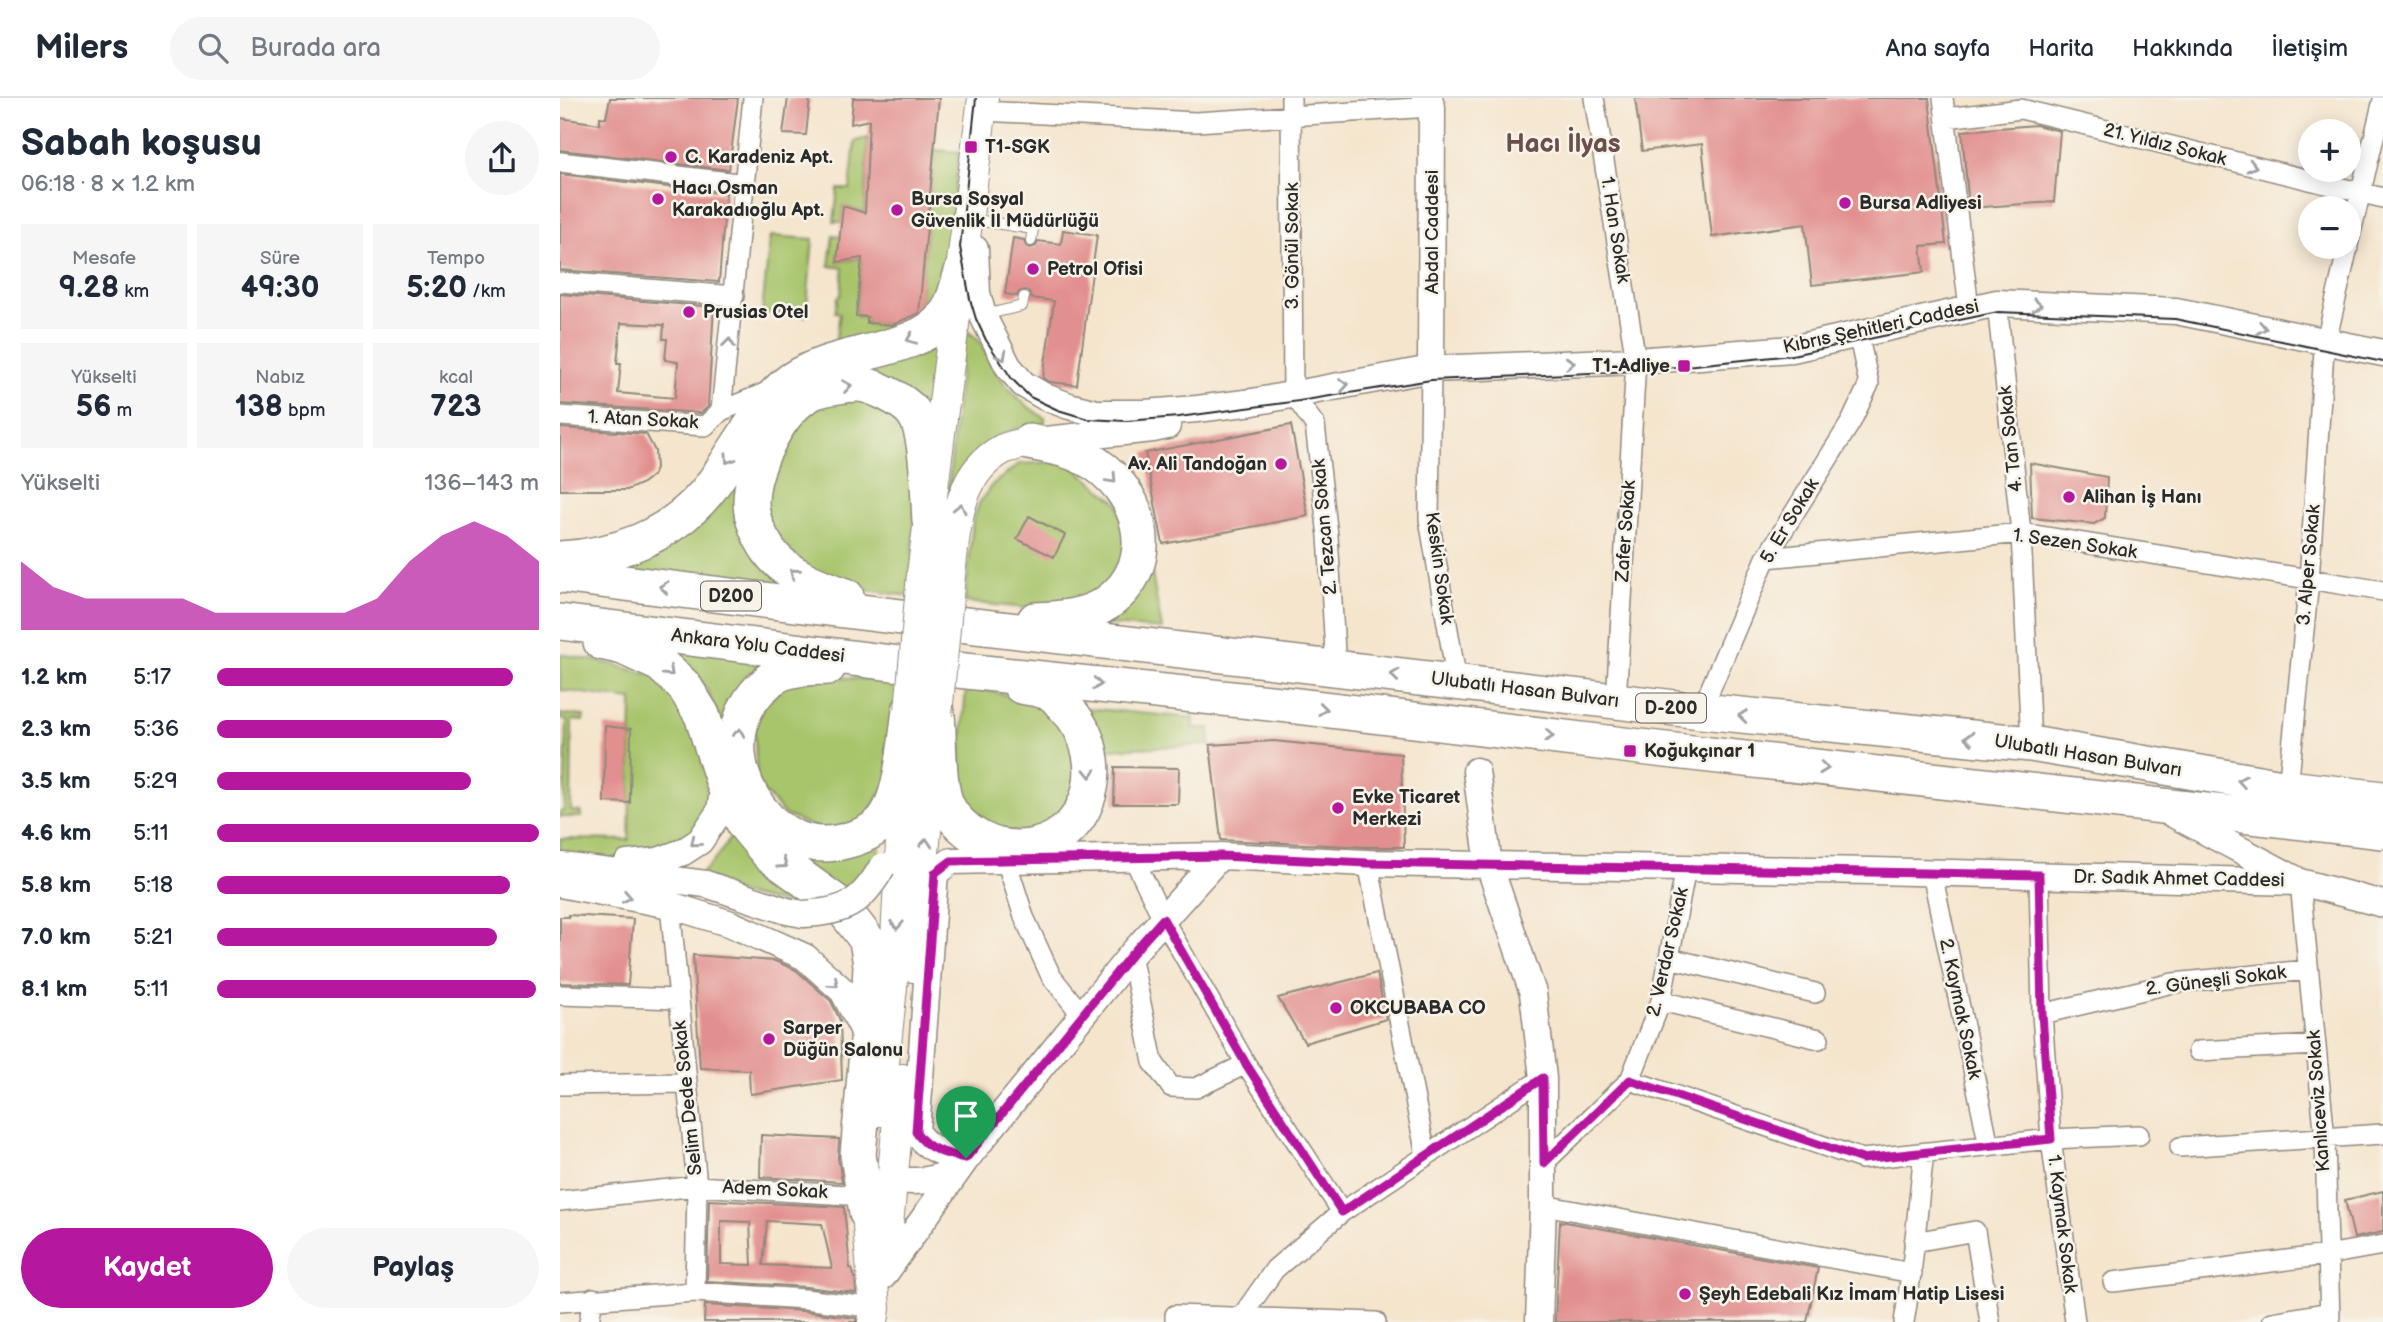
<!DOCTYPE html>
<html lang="tr">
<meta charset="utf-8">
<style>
:root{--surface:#fff;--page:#f6f6f7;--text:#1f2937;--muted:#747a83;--line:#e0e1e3;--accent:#b5179e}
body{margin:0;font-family:"Balsamiq Sans",sans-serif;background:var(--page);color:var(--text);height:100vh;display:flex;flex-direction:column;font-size:26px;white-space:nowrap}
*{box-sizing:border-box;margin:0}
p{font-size:23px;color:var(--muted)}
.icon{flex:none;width:38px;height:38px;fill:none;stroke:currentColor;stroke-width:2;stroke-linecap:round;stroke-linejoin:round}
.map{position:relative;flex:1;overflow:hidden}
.drawer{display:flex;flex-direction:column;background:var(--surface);width:560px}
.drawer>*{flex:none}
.controls{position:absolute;left:1738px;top:21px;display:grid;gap:14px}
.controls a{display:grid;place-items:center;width:63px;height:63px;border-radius:50%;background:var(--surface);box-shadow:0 4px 18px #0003;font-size:35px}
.pin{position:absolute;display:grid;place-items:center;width:60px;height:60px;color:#fff;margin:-72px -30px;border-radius:50% 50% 50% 0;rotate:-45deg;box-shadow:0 0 7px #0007}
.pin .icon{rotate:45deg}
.round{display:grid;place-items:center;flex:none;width:74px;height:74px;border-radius:37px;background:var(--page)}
.headline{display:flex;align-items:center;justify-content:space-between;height:119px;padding:0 21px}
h1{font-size:38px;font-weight:700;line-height:52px}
.metrics{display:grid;grid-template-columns:repeat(3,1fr);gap:10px;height:119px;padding:7px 21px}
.metrics div{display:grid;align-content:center;border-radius:0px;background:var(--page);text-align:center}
.metrics b{font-size:30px;font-weight:700}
.metrics small{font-size:19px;font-weight:400}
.metrics p{font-size:19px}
.chart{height:196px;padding:14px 21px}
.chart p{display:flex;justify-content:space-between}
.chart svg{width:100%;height:126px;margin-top:7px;fill:var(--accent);opacity:.7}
.primary-button{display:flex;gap:14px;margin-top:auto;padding:14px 21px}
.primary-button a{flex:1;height:80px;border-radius:42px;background:var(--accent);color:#fff;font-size:28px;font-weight:700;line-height:80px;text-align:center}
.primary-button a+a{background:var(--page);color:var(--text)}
ul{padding:0 21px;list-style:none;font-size:23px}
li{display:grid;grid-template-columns:112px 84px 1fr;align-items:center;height:52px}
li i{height:18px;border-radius:9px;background:var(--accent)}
header{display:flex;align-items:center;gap:42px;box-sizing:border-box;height:98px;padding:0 35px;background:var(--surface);border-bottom:2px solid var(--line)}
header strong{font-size:33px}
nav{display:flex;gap:38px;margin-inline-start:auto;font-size:24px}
.search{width:490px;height:63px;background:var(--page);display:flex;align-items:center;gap:18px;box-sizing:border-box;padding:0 24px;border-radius:38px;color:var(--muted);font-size:26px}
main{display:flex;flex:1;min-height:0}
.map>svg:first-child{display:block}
.green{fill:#a8c56c;stroke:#6a784c;stroke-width:2}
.building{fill:#e2908f;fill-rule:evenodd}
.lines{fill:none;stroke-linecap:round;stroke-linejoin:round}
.lane-casing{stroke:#90887c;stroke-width:12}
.street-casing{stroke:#90887c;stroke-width:22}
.secondary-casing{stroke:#90887c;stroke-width:29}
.primary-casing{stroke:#90887c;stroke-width:32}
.highway-casing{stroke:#90887c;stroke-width:38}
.lane{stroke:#fff;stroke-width:10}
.street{stroke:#fff;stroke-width:19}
.secondary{stroke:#fff;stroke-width:26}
.primary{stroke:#fff;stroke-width:30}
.highway{stroke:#fff;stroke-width:35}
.tram{stroke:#2b2b2b;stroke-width:2}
.secondary-bridge-casing{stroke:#90887c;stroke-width:29;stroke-linecap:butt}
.primary-bridge-casing{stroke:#90887c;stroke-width:32;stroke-linecap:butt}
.secondary-bridge{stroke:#fff;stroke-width:26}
.primary-bridge{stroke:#fff;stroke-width:30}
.oneway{stroke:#a0a0a0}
.route-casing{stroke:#fff;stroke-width:14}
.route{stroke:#b5179e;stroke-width:9}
.poi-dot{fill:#b5179e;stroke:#f7f3e8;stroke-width:2.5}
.labels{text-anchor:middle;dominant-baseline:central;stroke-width:5;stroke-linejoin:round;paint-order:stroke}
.shield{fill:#f7f3e8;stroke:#686764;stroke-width:2}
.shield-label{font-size:18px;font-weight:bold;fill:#2b2b2b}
.street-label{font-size:19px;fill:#2b2b2b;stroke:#f7f3e8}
.poi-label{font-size:19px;font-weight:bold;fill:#2b2b2b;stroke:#f7f3e8;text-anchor:start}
.district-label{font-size:26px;font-weight:bold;fill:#6b4e4e;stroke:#f7f3e8}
</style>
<header>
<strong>Milers</strong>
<div class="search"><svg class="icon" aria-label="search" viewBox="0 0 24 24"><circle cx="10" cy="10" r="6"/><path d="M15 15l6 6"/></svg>Burada ara</div>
<nav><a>Ana sayfa</a><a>Harita</a><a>Hakkında</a><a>İletişim</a></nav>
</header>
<main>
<section class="drawer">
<div class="headline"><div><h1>Sabah koşusu</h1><p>06:18 · 8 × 1.2 km</p></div><a class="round"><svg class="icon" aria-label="share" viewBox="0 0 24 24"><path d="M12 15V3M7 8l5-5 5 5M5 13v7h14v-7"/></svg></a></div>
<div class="metrics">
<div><p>Mesafe</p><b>9.28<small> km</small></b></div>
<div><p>Süre</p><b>49:30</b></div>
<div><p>Tempo</p><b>5:20<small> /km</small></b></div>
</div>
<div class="metrics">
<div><p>Yükselti</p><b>56<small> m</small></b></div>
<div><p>Nabız</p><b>138<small> bpm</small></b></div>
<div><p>kcal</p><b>723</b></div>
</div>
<div class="chart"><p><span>Yükselti</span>136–143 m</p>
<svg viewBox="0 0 160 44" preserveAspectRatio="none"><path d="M0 44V20L10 29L20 33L30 33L40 33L50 33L60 38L70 38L80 38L90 38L100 38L110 33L120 20L130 11L140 6L150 11L160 20V44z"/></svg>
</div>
<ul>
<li><b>1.2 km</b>5:17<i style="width:92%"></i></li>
<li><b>2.3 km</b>5:36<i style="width:73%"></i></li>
<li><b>3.5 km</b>5:29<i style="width:79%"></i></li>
<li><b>4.6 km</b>5:11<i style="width:100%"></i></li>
<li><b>5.8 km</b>5:18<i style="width:91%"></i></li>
<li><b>7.0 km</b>5:21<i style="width:87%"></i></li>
<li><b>8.1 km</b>5:11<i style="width:99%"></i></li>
</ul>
<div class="primary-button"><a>Kaydet</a><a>Paylaş</a></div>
</section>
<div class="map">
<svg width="1823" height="1224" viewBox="0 0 1823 1224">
<rect width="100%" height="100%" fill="#f7f3e8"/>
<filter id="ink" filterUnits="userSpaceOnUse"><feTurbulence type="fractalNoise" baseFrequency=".0143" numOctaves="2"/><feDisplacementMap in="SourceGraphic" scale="14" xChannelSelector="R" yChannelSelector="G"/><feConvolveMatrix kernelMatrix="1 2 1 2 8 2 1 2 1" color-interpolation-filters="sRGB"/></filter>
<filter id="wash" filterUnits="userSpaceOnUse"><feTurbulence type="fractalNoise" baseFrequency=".00686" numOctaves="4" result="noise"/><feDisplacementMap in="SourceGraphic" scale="28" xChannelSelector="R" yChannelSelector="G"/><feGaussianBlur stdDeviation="1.57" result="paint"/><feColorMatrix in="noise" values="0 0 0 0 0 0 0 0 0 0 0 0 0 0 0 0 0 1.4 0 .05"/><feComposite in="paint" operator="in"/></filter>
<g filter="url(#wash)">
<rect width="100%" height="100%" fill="#f5e5cd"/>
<path class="green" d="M308 40 305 115 283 108 282 124H274L278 91H290L295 43Z
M374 52 399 54 383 207 370 227 275 246 280 215 275 214 278 199 281 197 283 170 269 168 273 137 280 138 278 164 302 160 296 218 307 219V225L345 228 346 221 358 222Z
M210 138 253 141 246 218 202 214Z
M404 232C426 243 422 252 434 270 447 291 464 308 485 320V325C468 328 451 331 436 340 418 350 399 377 388 394Z
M375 248V282L370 329 301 269Z
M302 300 342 319 358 362 350 498 299 491 259 482 212 443 201 380 212 352 256 307Z
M506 363 558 405 570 453 548 495 486 512 405 504 413 422 420 404 432 387 459 366Z
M171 372 240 495 28 471Z
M591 471 602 531 535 526Z
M109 548 217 558 166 638 148 595 138 577Z
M0 556 47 565 102 580 144 651 153 715 139 732 87 762 0 760V741L69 742 72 602 0 592Z
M267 578 345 585 333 676 303 723 263 733 225 717 197 686 194 619 219 588Z
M406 589 483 604 510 630 520 695 482 733 446 734 429 726 416 713 404 696 399 678Z
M524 610 634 620V630H650V647L546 651Z
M0 616 24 618 23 623 12 622 11 713 21 714V719H0V713H4L7 622 0 621Z
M177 727 268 815 131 785C152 767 165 751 177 727Z
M320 745 317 761 287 803 226 752Z"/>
<g id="blocks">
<path class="building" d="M50 0H178L169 72 0 52V20L40 26V19L46 20Z
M228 0H250L246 37 223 36Z
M293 0H379L359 215 332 227 307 225V219L296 218 302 160 277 164 283 108 305 115 309 22 291 26Z
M1075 0H1369L1386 146 1361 148 1364 174 1252 187 1245 126 1152 139 1142 46 1082 53Z
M1476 27 1500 33 1494 104 1409 110 1402 33Z
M0 76 166 96 159 184 0 172Z
M503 132 537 137 517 287 490 284 483 280 494 203 471 200 469 194 465 192 459 194 457 198 445 196 453 140 464 142 466 148 470 150 476 148 478 143 501 146Z
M0 196 154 209 148 309 141 315 0 306ZM61 225 104 227 103 241H107L105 262 118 264 115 300 58 295 61 265H57Z
M731 327 748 418 603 446 585 355Z
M0 330 86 336 95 353 96 371 93 377 83 385 67 392H0Z
M1470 365 1547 379 1545 420 1534 426 1472 420Z
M469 418 505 437 494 459 457 441Z
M45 628 71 631 70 705 44 704Z
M714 643 841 656 844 749H808L661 742 650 647Z
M555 669 619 670 618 706H554Z
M8 817 73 821 68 887 0 885V819H8Z
M133 857 215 863 236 872 271 903 280 922 282 982 190 996 189 972 140 970Z
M817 875 826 921 745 945 718 900Z
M201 1037 279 1041 278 1060 282 1084 200 1079Z
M1823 1093V1134L1794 1140 1785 1102Z
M149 1102 284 1109 290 1170 292 1171 295 1180 296 1195 246 1189 147 1183ZM161 1123 190 1124 192 1167 161 1166ZM207 1123 262 1126 272 1170 203 1167Z
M1000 1123 1258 1170 1247 1224H995Z
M145 1207 244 1213 296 1220V1224H144Z"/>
</g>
</g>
<g filter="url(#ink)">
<use href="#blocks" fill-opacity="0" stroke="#90887c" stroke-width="2"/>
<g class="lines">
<g class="lane-casing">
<path id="lane" d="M416 122 473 131 471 143
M424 217 462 208 464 199"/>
</g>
<g class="street-casing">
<path id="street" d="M731 0 733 296 755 327 768 438 776 570
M1034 0 1076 263 1056 603
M1383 0 1409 210
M422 13 636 24 872 9 873 0
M1386 20 1461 11 1823 100
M0 64 186 86
M1788 147 1823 2
M0 184 174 198
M1437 205 1461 435 1471 646
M871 271 869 421 897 584
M161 313 193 0
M0 318 145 328 161 313 212 292
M1206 460 1461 435 1823 493
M1141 613 1206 460 1291 324 1309 286 1298 235
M1728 690 1749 483 1764 252 1788 149
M573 759 603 821 686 966 782 1114
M446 762 464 819 491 878 522 917
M808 765 866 1057
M1372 775 1429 1048
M1479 777 1482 916 1491 1041 1515 1224
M1740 784 1765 1041 1770 1224
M110 807 137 1088 135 1194
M571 857 593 964 611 989 636 990 686 966
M1109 860 1255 895
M0 897 118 901
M1101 903 1259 941
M1482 916 1613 885 1748 872
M1638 953 1756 947
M1070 982 1302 1061 1491 1041 1579 1037
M0 987 126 985
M1620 1049 1823 1036
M984 1065 1070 982 1101 903 1126 769
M0 1103 137 1088 305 1098
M983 1107 1352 1175
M1354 1144 1415 1133 1430 1224
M1553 1184 1767 1157 1823 1147
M0 1204 135 1194 245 1201 315 1210
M682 1218 715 1171 782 1114 983 980
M29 1224 33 1200
M615 1224V1217L816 1224
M1344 1224C1354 1168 1357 1111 1364 1055
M1712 1224 1770 1214"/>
</g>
<g class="secondary-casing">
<path id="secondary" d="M865 0 872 9 871 271
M415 151 417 195 423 218 448 268 463 286 485 299 509 308 537 315H585L637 311 693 304 871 271 1076 263 1232 251 1437 205 1616 213 1823 255
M485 342 593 331 607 328
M916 673 929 767 973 895 983 980V1107L979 1224
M1609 714 1735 781
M67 766 98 763 123 754 140 743 160 713 164 686
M2 768 146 786 227 813 243 816
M0 786 110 807 171 826 245 859 283 893 308 941
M406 1061C386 1056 367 1052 356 1034L375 775 391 763 660 758 808 765 1313 773 1740 784 1823 806
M332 1081C357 1086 376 1082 399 1071
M323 1178 406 1061 571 857 660 758"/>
</g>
<g class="primary-casing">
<path id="primary" d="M362 476 423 0
M390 477C396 431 396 376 443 351 451 348 461 346 469 344
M353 869 372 671
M319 1013 335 860 344 686
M310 1094 307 1115 315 1210 313 1224
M325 1158 342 981"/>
</g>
<g class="highway-casing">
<path id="highway" d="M469 344C489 348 508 351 526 360 581 389 604 465 547 505 526 519 500 521 475 522
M0 461C55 458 109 439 146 395 157 382 166 366 176 351 190 330 205 305 224 288 267 250 359 258 386 216 395 204 398 185 403 171
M0 477 398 526 1141 613 1471 646 1728 690 1823 701
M286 498C260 489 226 477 209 453 200 440 191 421 191 404 191 368 220 308 255 293 263 290 288 286 297 286 312 286 343 302 353 314 369 334 368 397 370 423
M0 524 340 566 729 607 1097 651 1823 733
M41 544 63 549 100 566 124 588 142 617 164 686 185 727 209 756 281 808 307 842 311 867 308 942 298 1057 307 1115
M268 569C250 570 228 569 212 580 208 583 204 588 200 591 143 649 204 766 285 743 297 740 313 734 322 724 342 703 346 641 350 612
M377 616C379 640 377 685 386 706 395 727 418 743 439 748 527 765 561 662 503 607 500 604 496 598 492 596 484 591 470 590 461 588"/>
</g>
<use href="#lane" class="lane"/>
<use href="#street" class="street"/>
<use href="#secondary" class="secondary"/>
<use href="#primary" class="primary"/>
<use href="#highway" class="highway"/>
<path class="tram" d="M416 0 400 149 410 201 416 221 426 242 452 281 470 299 498 312 528 321 566 323 619 319 739 303 871 282 1076 273 1232 257 1438 214 1615 221 1823 264"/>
<g class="secondary-bridge-casing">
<path id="secondary-bridge" d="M243 816C285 814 301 806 322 769"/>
</g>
<g class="primary-bridge-casing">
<path id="primary-bridge" d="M350 612 362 476
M377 616 390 477"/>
</g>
<use href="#secondary-bridge" class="secondary-bridge"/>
<use href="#primary-bridge" class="primary-bridge"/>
</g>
<defs><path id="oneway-chevron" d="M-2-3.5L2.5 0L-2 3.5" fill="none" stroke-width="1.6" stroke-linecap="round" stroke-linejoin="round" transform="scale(1.75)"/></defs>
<g class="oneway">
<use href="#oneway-chevron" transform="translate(1692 68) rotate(14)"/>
<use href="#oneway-chevron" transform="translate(1477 207) rotate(3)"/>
<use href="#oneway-chevron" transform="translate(1702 230) rotate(11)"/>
<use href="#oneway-chevron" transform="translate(351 241) rotate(157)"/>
<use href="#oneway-chevron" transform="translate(169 245) rotate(-83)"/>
<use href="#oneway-chevron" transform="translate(442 258) rotate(61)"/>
<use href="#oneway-chevron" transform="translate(1010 265) rotate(-2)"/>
<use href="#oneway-chevron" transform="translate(784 287) rotate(-10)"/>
<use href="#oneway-chevron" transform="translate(287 288) rotate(-9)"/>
<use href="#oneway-chevron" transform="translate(169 361) rotate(124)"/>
<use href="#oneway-chevron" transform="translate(552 381) rotate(47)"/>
<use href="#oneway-chevron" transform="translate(400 410) rotate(-77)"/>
<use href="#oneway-chevron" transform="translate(234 475) rotate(-141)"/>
<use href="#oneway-chevron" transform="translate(104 489) rotate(-173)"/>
<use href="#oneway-chevron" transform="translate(109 574) rotate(42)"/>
<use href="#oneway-chevron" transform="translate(835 577) rotate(-173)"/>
<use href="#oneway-chevron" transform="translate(537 586) rotate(6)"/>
<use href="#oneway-chevron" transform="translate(763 611) rotate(7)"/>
<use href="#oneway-chevron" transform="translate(1183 618) rotate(-174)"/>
<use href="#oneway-chevron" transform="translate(179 635) rotate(-81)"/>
<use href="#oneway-chevron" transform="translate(989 638) rotate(7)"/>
<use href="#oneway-chevron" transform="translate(1409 640) rotate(-174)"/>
<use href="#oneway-chevron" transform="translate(1264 670) rotate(6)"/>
<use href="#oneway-chevron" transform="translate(530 675) rotate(88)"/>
<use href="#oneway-chevron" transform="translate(1682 683) rotate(-170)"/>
<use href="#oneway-chevron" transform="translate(135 744) rotate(140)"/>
<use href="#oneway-chevron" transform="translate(366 745) rotate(-85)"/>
<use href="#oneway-chevron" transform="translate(223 766) rotate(35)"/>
<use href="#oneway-chevron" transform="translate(67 799) rotate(11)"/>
<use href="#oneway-chevron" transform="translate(337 827) rotate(93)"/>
<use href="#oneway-chevron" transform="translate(274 885) rotate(42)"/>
</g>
</g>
<g class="lines" filter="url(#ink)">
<g class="route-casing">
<path id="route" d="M660 758 808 765 1479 777 1482 916 1491 1041 1302 1061 1070 982 984 1065 983 980 782 1114 686 966 603 821 571 857 406 1060C386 1056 367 1052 356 1034L375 775 391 763Z"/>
</g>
<use href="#route" class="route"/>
</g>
<g class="poi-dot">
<rect x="404" y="42" width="14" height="14" rx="3.5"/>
<circle cx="111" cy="59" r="7"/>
<circle cx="98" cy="101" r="7"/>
<circle cx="1285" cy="105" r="7"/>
<circle cx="337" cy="112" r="7"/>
<circle cx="473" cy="171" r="7"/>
<circle cx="129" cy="214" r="7"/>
<rect x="1117" y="261" width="14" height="14" rx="3.5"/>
<circle cx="721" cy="366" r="7"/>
<circle cx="1509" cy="399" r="7"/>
<rect x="1063" y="646" width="14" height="14" rx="3.5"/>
<circle cx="778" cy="710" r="7"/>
<circle cx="776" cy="910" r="7"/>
<circle cx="209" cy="941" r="7"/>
<circle cx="1125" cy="1196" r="7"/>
</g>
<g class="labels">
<g class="shield">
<rect x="141" y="483.5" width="60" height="29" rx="5"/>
<rect x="1076" y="595.5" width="70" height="29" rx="5"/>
</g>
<g class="shield-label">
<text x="171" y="498">D200</text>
<text x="1111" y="610">D-200</text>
</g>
<g class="street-label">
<text transform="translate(1605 47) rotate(14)">21. Yıldız Sokak</text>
<text transform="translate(1055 132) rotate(81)">1. Han Sokak</text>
<text transform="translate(872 134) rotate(-90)">Abdal Caddesi</text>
<text transform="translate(732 148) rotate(-90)">3. Gönül Sokak</text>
<text transform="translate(1321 229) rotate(-12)">Kıbrıs Şehitleri Caddesi</text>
<text transform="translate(83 322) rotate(3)">1. Atan Sokak</text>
<text transform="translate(1451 341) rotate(-96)">4. Tan Sokak</text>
<text transform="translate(1230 423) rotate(-59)">5. Er Sokak</text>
<text transform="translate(765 429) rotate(-95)">2. Tezcan Sokak</text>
<text transform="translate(1066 433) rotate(-86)">Zafer Sokak</text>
<text transform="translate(1515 446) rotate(8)">1. Sezen Sokak</text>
<text transform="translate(1749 467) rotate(-85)">3. Alper Sokak</text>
<text transform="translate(879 470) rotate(82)">Keskin Sokak</text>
<text transform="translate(198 548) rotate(7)">Ankara Yolu Caddesi</text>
<text transform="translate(965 592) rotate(7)">Ulubatlı Hasan Bulvarı</text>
<text transform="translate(1528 658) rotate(9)">Ulubatlı Hasan Bulvarı</text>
<text transform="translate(1619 781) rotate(1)">Dr. Sadık Ahmet Caddesi</text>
<text transform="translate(1108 854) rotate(-77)">2. Verdar Sokak</text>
<text transform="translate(1656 883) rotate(-7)">2. Güneşli Sokak</text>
<text transform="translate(1400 911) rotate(78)">2. Kaymak Sokak</text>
<text transform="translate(128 1000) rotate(-96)">Selim Dede Sokak</text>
<text transform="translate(1759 1003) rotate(-94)">Kanlıceviz Sokak</text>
<text transform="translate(215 1092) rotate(3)">Adem Sokak</text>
<text transform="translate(1502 1126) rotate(83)">1. Kaymak Sokak</text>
</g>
<g class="poi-label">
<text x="425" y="49">T1-SGK</text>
<text x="125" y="59">C. Karadeniz Apt.</text>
<text x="112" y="90">Hacı Osman<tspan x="112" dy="22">Karakadıoğlu Apt.</tspan></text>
<text x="351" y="101">Bursa Sosyal<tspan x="351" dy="22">Güvenlik İl Müdürlüğü</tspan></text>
<text x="1299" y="105">Bursa Adliyesi</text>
<text x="487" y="171">Petrol Ofisi</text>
<text x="143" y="214">Prusias Otel</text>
<text x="1110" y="268" text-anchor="end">T1-Adliye</text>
<text x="707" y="366" text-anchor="end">Av. Ali Tandoğan</text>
<text x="1523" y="399">Alihan İş Hanı</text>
<text x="1084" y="653">Koğukçınar 1</text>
<text x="792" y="699">Evke Ticaret<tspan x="792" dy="22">Merkezi</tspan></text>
<text x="790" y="910">OKCUBABA CO</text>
<text x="223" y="930">Sarper<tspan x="223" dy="22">Düğün Salonu</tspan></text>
<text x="1139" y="1196">Şeyh Edebali Kız İmam Hatip Lisesi</text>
</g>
<g class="district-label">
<text x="1003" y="46">Hacı İlyas</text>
</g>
</g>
</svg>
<div class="controls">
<a>+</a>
<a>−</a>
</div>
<div class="pin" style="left:406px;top:1060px;background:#1e9e55"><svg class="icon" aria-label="arrive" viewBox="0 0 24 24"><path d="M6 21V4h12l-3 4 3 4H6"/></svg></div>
</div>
</main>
